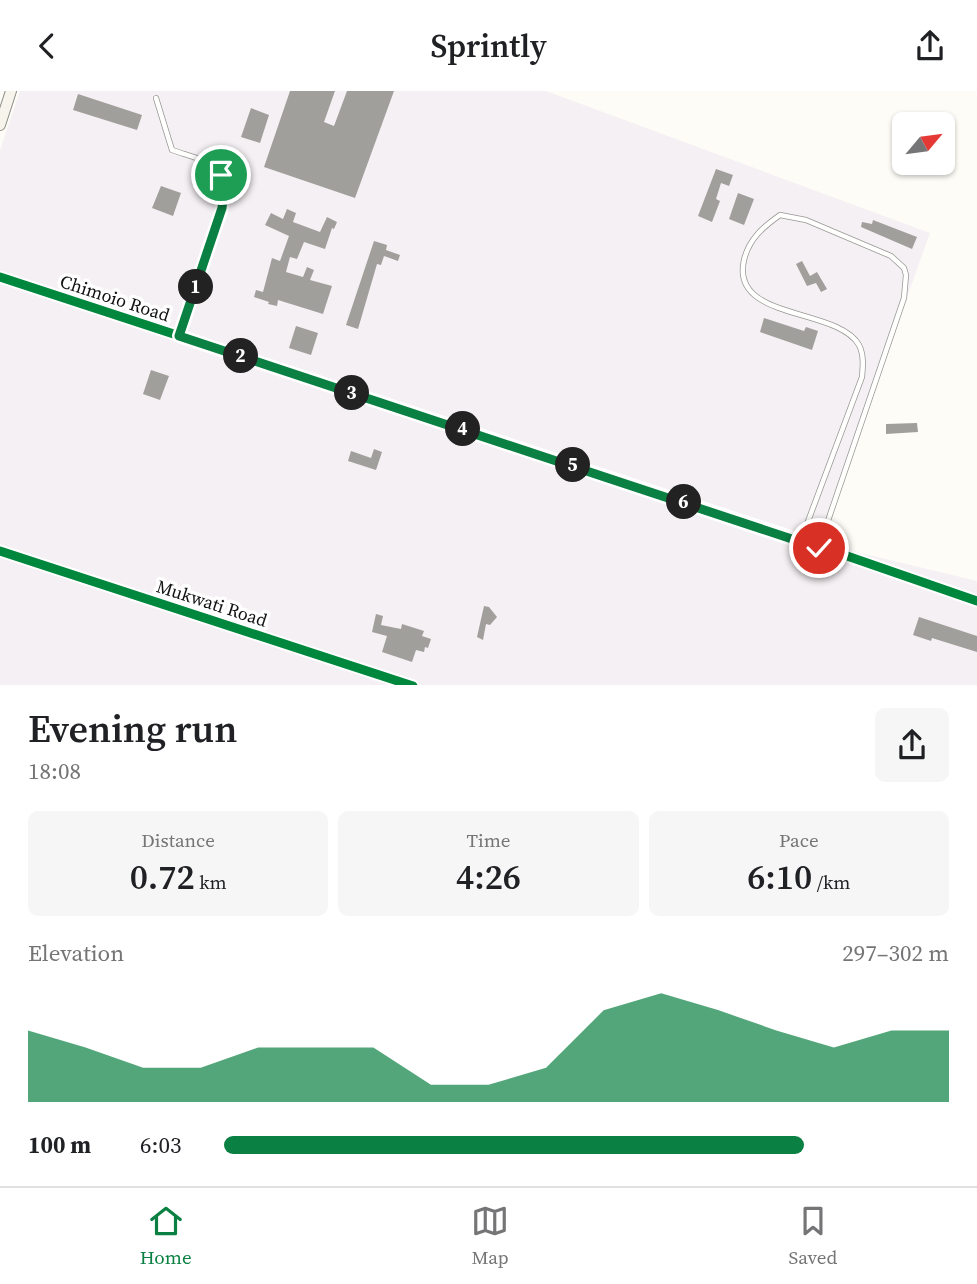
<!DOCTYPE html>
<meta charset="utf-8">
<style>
:root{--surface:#fff;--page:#f6f6f6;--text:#202124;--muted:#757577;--line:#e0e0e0;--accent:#0b8043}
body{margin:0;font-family:"Source Serif 4",serif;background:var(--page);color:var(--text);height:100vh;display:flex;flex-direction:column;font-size:26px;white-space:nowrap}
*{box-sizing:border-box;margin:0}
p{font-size:23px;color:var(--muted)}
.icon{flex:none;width:38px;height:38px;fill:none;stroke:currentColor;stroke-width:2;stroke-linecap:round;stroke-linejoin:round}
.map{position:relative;height:594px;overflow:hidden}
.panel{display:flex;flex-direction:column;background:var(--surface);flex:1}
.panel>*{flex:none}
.needle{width:46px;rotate:61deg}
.controls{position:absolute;left:892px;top:21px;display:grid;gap:14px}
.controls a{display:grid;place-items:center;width:63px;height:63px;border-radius:10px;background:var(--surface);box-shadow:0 2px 5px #0004;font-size:35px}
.pin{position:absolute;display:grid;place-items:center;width:60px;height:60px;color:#fff;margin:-30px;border:4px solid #fff;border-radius:50%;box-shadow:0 2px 7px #0007}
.km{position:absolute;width:35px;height:35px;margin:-18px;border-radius:50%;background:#222;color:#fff;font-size:19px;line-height:35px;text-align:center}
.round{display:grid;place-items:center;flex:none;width:74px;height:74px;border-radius:10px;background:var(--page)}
.headline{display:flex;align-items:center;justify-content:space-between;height:119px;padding:0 28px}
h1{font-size:38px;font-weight:600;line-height:52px}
.metrics{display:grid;grid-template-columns:repeat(3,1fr);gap:10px;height:119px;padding:7px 28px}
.metrics div{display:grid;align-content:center;border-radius:10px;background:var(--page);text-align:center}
.metrics b{font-size:35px;font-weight:600}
.metrics small{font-size:19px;font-weight:400}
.metrics p{font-size:19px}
.chart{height:196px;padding:14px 28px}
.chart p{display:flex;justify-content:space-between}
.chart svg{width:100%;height:126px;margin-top:7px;fill:var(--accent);opacity:.7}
ul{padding:0 28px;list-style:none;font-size:23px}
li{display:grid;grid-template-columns:112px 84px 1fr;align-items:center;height:52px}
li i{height:18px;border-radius:9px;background:var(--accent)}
header{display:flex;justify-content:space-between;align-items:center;height:91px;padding:0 28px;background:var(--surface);font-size:32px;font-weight:600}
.tab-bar{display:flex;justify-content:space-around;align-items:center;height:98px;border-top:2px solid var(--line);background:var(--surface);font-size:19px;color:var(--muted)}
.tab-bar a{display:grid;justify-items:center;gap:4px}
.tab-bar .current{color:var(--accent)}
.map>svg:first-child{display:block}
.industrial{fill:#f5f0f3}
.building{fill:#a19f9c}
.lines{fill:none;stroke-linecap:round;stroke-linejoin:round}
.lane-casing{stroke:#979795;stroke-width:6}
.street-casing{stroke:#979795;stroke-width:10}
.secondary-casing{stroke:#8e8d8b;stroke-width:12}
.lane{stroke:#fffffe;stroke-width:4.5}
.street{stroke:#fffffe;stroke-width:8}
.secondary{stroke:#f6f4eb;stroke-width:10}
.cycleway-casing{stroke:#fff;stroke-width:13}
.cycleway{stroke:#00873e;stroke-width:9}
.route-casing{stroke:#fff;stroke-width:14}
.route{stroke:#0b8043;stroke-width:9}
.labels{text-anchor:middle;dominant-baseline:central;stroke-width:7;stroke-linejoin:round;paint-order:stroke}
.street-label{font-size:18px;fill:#111;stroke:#fff}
</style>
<header><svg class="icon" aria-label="back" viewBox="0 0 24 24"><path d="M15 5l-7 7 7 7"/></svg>Sprintly<svg class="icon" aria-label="share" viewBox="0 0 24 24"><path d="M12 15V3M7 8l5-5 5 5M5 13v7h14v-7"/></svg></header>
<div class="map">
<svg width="977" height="595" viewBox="0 0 977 595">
<rect width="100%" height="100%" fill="#fdfcf7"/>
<path class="industrial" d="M20 0H546L930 142 819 452 977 490V594L0 595V59Z"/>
<path class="building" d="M290 0H335L324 31 334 35 347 0H394L355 107 264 76Z
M78 3 142 24 137 39 73 19Z
M251 17 269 24 260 52 241 46Z
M716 78 733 84 729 95 721 92 716 108 720 110 712 131 698 125Z
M161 95 181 102 173 125 152 117Z
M738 102 754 108 744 134 729 128Z
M287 118 296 122 293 131 320 141 327 126 337 131 334 138 332 137 325 158 304 151 297 168 290 166 286 181 303 186 307 176 314 179 310 189 332 195 323 223 278 209 277 215 268 213 269 211 254 206 256 199 263 201 272 167 280 170 289 145 265 134 271 122 283 128Z
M873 129 917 146 912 158 861 136 862 131 872 133Z
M374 150 387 154 386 159 400 164 398 170 384 165 381 174 377 173 358 238 346 234Z
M802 170 810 185 817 181 827 198 821 201 816 192 807 195 796 173Z
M764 227 804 240 806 236 818 240 812 259 760 241Z
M296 235 318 242 311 264 289 257Z
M151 279 169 285 160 309 143 303Z
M917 332 918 341 886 343V333Z
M374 358 382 361 376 379 348 370 351 360 371 367Z
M484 515 489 516 497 526 490 534 486 533 483 549 477 546Z
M376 523 383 525 381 534 401 538 402 533 424 540 422 545 431 548 428 557 425 556 424 561 416 559 412 571 382 561 387 545 372 541Z
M919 526 977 545V561L932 547 931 550 913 544Z"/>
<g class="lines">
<g class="lane-casing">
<path id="lane" d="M156 7 172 59C210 72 227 71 222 117L179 244
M801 449 862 286C863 275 864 264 859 254 837 216 730 230 744 169 749 148 763 136 780 124L806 129 891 165 904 177 906 184 904 207 819 456"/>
</g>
<g class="street-casing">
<path id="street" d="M0 186 801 449 977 510
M0 460 413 595"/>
</g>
<g class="secondary-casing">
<path id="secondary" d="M0 34 11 0"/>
</g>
<use href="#lane" class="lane"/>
<use href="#street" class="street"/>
<use href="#secondary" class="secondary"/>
<g class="cycleway-casing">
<path id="cycleway" d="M0 186 801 449 977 510
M0 460 413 595"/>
</g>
<use href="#cycleway" class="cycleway"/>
</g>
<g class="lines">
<g class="route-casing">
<path id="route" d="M221 84 224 100 222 117 179 245 819 457"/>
</g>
<use href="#route" class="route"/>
</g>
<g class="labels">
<g class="street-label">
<text transform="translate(115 207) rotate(18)">Chimoio Road</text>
<text transform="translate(212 512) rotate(18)">Mukwati Road</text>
</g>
</g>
</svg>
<div class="controls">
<a><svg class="needle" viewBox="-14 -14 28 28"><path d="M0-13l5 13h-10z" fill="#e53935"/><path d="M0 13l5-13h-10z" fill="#757577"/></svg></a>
</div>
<div class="pin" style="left:221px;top:84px;background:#1e9e55"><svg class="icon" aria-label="arrive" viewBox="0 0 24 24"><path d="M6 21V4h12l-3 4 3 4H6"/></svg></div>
<div class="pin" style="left:819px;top:457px;background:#d93025"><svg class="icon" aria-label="check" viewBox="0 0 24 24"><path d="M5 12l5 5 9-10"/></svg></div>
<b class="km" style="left:196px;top:196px">1</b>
<b class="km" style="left:241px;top:265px">2</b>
<b class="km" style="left:352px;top:302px">3</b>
<b class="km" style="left:463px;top:338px">4</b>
<b class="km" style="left:573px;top:374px">5</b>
<b class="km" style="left:684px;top:411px">6</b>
</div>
<section class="panel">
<div class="headline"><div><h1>Evening run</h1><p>18:08</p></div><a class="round"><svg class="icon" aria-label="share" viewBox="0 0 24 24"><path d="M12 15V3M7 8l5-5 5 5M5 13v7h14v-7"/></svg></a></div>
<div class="metrics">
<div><p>Distance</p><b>0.72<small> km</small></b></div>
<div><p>Time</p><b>4:26</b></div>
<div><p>Pace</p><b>6:10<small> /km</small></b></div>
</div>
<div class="chart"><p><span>Elevation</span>297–302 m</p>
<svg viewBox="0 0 160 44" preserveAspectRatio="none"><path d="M0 44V19L10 25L20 32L30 32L40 25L50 25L60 25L70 38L80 38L90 32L100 12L110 6L120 12L130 19L140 25L150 19L160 19V44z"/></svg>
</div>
<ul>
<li><b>100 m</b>6:03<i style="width:80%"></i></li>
</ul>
</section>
<nav class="tab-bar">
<a class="current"><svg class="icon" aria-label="home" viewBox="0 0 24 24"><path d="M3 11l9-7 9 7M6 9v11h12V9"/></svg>Home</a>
<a><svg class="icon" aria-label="map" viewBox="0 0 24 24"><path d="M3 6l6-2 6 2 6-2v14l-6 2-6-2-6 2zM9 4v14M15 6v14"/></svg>Map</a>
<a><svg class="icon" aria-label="saved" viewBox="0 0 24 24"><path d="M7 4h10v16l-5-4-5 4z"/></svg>Saved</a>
</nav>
